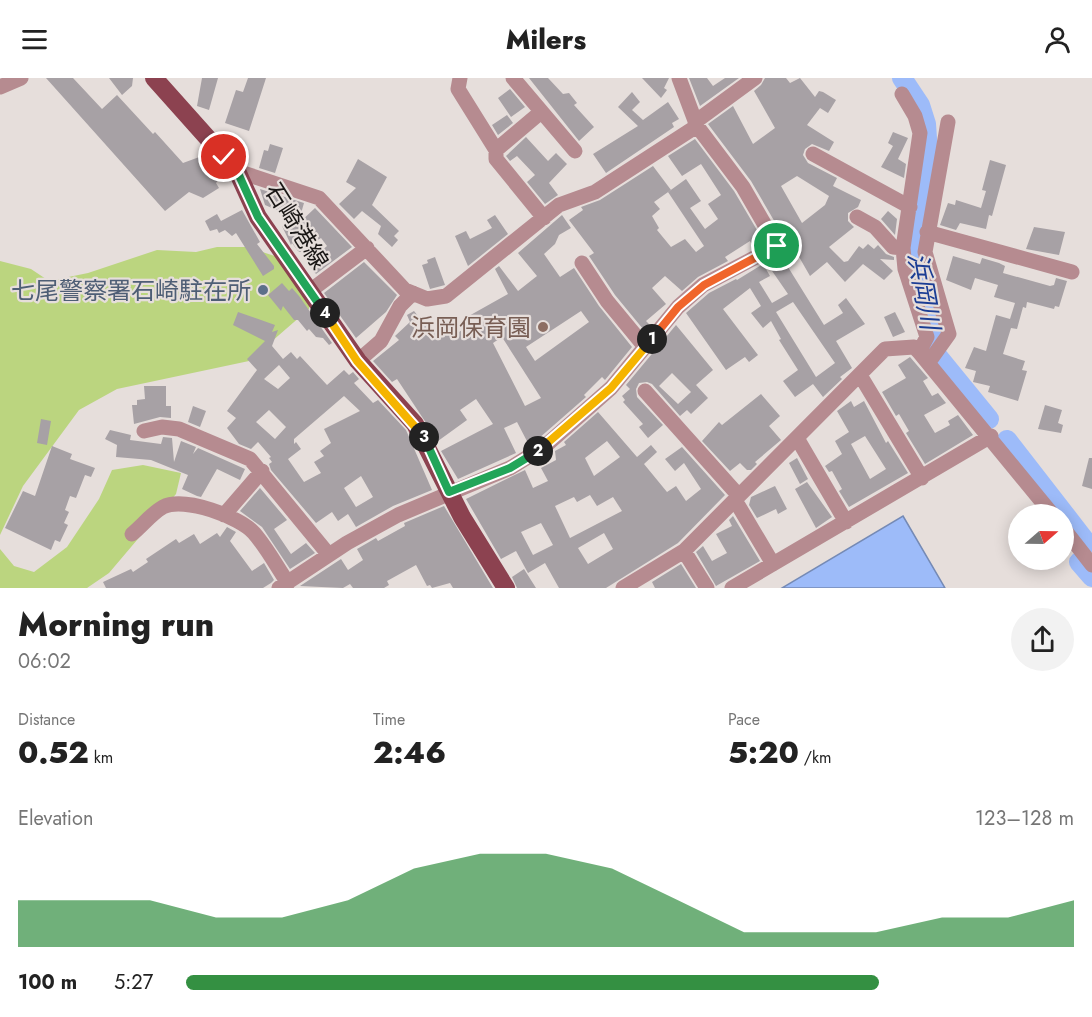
<!DOCTYPE html>
<meta charset="utf-8">
<style>
:root{--surface:#fff;--page:#f2f2f2;--text:#222;--muted:#767676;--accent:#349042}
body{margin:0;font-family:Jost,"Noto Sans JP",sans-serif;background:var(--page);color:var(--text);height:100vh;display:flex;flex-direction:column;font-size:22px;white-space:nowrap}
*{box-sizing:border-box;margin:0}
p{font-size:20px;color:var(--muted)}
.icon{flex:none;width:33px;height:33px;fill:none;stroke:currentColor;stroke-width:2;stroke-linecap:round;stroke-linejoin:round}
.map{position:relative;height:510px;overflow:hidden}
.panel{display:flex;flex-direction:column;background:var(--surface);flex:1}
.panel>*{flex:none}
.needle{width:39px;rotate:70deg}
.fabs{position:absolute;left:1008px;top:426px;display:grid;gap:12px}
.fabs a{display:grid;place-items:center;width:66px;height:66px;border-radius:50%;background:var(--surface);box-shadow:0 3px 15px #0003;font-size:30px}
.pin{position:absolute;display:grid;place-items:center;width:51px;height:51px;color:#fff;margin:-26px;border:3px solid #fff;border-radius:50%;box-shadow:0 2px 6px #0007}
.km{position:absolute;width:30px;height:30px;margin:-15px;border-radius:50%;background:#222;color:#fff;font-size:16px;line-height:30px;text-align:center}
.round{display:grid;place-items:center;flex:none;width:63px;height:63px;border-radius:32px;background:var(--page)}
.overview{display:flex;align-items:center;justify-content:space-between;height:102px;padding:0 18px}
h1{font-size:33px;font-weight:800;line-height:45px}
.stats{display:grid;grid-template-columns:repeat(3,1fr);gap:9px;height:102px;padding:6px 18px}
.stats div{display:grid;align-content:center}
.stats b{font-size:30px;font-weight:800}
.stats small{font-size:16px;font-weight:400}
.stats p{font-size:16px}
.chart{height:168px;padding:12px 18px}
.chart p{display:flex;justify-content:space-between}
.chart svg{width:100%;height:108px;margin-top:6px;fill:var(--accent);opacity:.7}
ul{padding:0 18px;list-style:none;font-size:20px}
li{display:grid;grid-template-columns:96px 72px 1fr;align-items:center;height:45px}
li i{height:15px;border-radius:8px;background:var(--accent)}
header{display:flex;justify-content:space-between;align-items:center;height:78px;padding:0 18px;background:var(--surface);font-size:27px;font-weight:800}
.map>svg:first-child{display:block}
.green{fill:#bbd57f}
.water{fill:#9dbbf9;stroke:#758ab5;stroke-width:1.5}
.lines{fill:none;stroke-linecap:round;stroke-linejoin:round}
.river{stroke:#9dbbf9;stroke-width:20}
.building{fill:#a7a1a5;fill-rule:evenodd}
.minor{stroke:#b68b90;stroke-width:15}
.major{stroke:#8c4250;stroke-width:18}
.split-1-casing{stroke:#fff;stroke-width:12}
.split-2-casing{stroke:#fff;stroke-width:12}
.split-3-casing{stroke:#fff;stroke-width:12}
.split-4-casing{stroke:#fff;stroke-width:12}
.split-5-casing{stroke:#fff;stroke-width:12}
.split-1{stroke:#f0652b;stroke-width:8}
.split-2{stroke:#f5b400;stroke-width:8}
.split-3{stroke:#22a559;stroke-width:8}
.split-4{stroke:#f5b400;stroke-width:8}
.split-5{stroke:#22a559;stroke-width:8}
.service-dot{fill:#5c6f8a;stroke:#e6dedb;stroke-width:2}
.education-dot{fill:#8d6e63;stroke:#e6dedb;stroke-width:2}
.labels{text-anchor:middle;dominant-baseline:central;stroke-width:4.5;stroke-linejoin:round;paint-order:stroke}
.street-label{font-size:24px;fill:#191615;stroke:#e6dedb}
.service-label{font-size:24px;fill:#4e5e75;stroke:#e6dedb;text-anchor:end}
.education-label{font-size:24px;fill:#785e54;stroke:#e6dedb;text-anchor:end}
.water-label{font-size:26px;font-style:italic;fill:#1b3d94;stroke:#e6dedb}
</style>
<header><svg class="icon" aria-label="menu" viewBox="0 0 24 24"><path d="M4 6h16M4 12h16M4 18h16"/></svg>Milers<svg class="icon" aria-label="person" viewBox="0 0 24 24"><circle cx="12" cy="8" r="4"/><path d="M4 21q1-7 8-7t8 7"/></svg></header>
<div class="map">
<svg width="1092" height="510" viewBox="0 0 1092 510">
<rect width="100%" height="100%" fill="#e6dedb"/>
<path class="green" d="M217 169H247L287 182 309 204V231L249 283 117 311 79 332 23 408 0 457V183L31 191 49 203 88 195 157 172 196 174Z
M143 387 181 395 176 416 109 495 87 510H0V471L14 488 34 494 67 469 99 421 112 392Z"/>
<path class="water" d="M903 438 945 510H782Z"/>
<g class="lines">
<path class="river" d="M902 0 920 27 926 46 928 75 918 123 914 174 917 195 936 258 931 270 989 341
M1007 362 1087 465
M1079 484 1092 499"/>
</g>
<path class="building" d="M46 0H73L102 31 117 17 153 56 155 54 183 85 202 78 211 81 219 93V101L216 105 219 110 203 120 189 114 165 133Z
M109 0H133L132 8 122 17Z
M202 0H218L209 32 197 28Z
M248 0H266L249 53 225 45 236 12 243 14Z
M529 0H548L563 16 569 15 577 25 574 27 594 49 579 63Z
M642 0H669L664 10 667 12 661 20Z
M689 0H707L713 8 725 0H739L700 28Z
M765 0H786L790 5 800 0 815 19 819 13 823 14 836 22 828 35 820 30 807 47 834 64 829 73 812 66 805 71 803 77 808 85 837 100 833 108 861 122 858 129 848 135V143L854 149 829 169 844 184 848 183 859 168 863 171 868 166 874 171 878 167 886 176 894 179V182L880 181 893 193 884 202 863 186 845 204 827 184 810 198 779 144 776 146 751 103 708 46 733 28 753 66 775 50 754 13 761 7ZM797 98 829 118 825 127 802 145 781 108Z
M510 11 525 29 511 39 498 20Z
M632 14 640 24 632 32 643 42 668 24 679 41 672 45 674 49 606 95 593 76 638 48 618 29Z
M507 37 513 45 498 57 492 47Z
M893 54 908 60 898 81 906 86 904 100 881 89 893 68 888 65Z
M526 59 548 83 556 75 567 86 549 105 558 117 545 126 527 104 535 97 517 78 510 83 506 78Z
M695 61 734 113 764 164 757 167 755 163 751 165 750 163 725 179 728 183 698 199 682 213 665 198 652 210 666 226 646 243 649 246 643 251 615 217 589 178 594 175 569 142 583 132 581 129 600 122 653 88 671 112 654 124 660 131 652 138 659 150 657 152 671 169 685 161 696 174 704 168 668 114 686 101 701 123 690 130 705 151 718 141 708 126 721 117 701 86 682 98 668 78Z
M270 66 283 70 275 95 259 90 264 72 268 73Z
M358 81 387 99 372 127 399 153 394 158 398 162 392 169 378 156 381 148 362 133 354 141 339 126 356 110 346 104Z
M990 82 1006 87 992 138 989 137 986 151 960 145 956 152 940 147 948 125 955 127 956 122 981 130 986 113 982 112Z
M260 111 304 125 298 146 315 130 352 169 316 196 307 185 327 168 321 160 300 174 298 173 292 165 291 167 282 148 295 140 265 127Z
M242 132 260 164 257 166 274 188V191L263 198 236 155 232 158 225 152 219 155 217 151 210 153 205 143 217 136 221 143Z
M888 133 897 141 895 157 881 141Z
M495 137 508 156 468 188 455 158 466 153 470 161 492 150 487 142Z
M562 137 571 150 559 157 555 166 544 176 560 199 574 190 599 228 632 269 605 302 602 299 584 317 586 319 538 361 529 367 517 344 504 350 516 375 458 401 441 373 493 346 476 321 460 332 467 342 438 363 397 301 392 304 373 283 399 262 395 258 410 244 407 237 414 233 426 248 429 245 432 252 448 245 456 256 471 246 467 239 508 216 495 191 499 188 518 213 537 198 518 175ZM581 233 589 244 535 283 526 269ZM502 259 541 320 525 328 493 265Z
M1034 149 1065 154 1059 177 1026 171Z
M953 178 980 186 982 180 999 185 1005 188 1003 195 1050 208 1054 207 1056 200 1067 203 1059 229 1055 228 1054 231 1027 224 1026 230 1023 229 1017 251 1011 250 1003 276 1025 283 1022 292 1027 293 1018 323 988 314 990 308 973 304 976 293 965 290 974 269 986 273 996 237 1010 241 1015 225 994 219 998 207 975 200 971 212 946 202Z
M435 179 445 207 430 211 422 187 428 185 427 182Z
M783 181 824 247 843 235 838 227 846 220 865 246 836 263 852 290 840 299 842 301 823 319 813 306 795 319 783 303 798 292 779 262 781 261 771 243 763 250 751 235 761 228 750 210 723 231 758 277 749 284 745 279 726 292 686 235 709 215 736 201 737 202 763 186 770 198 759 204 772 225 788 216 770 190ZM793 224 835 285 816 299 776 234Z
M364 184 397 217 386 234 356 260 324 215Z
M282 205 289 213 292 210 299 218 332 265 329 267 323 260 316 259 309 251 307 253 298 242H294L283 228 281 233 268 217Z
M238 234 275 247 272 254 278 252 272 268 283 281 291 274 297 281 300 278 327 307 344 292 349 297 353 294 359 301 354 305 373 325 378 322 406 352 432 412 393 428 356 449 348 436 338 443 332 434 316 445 271 392 269 386 272 384 269 380 271 379 258 364 251 371 239 366 227 350 236 340 227 333 257 292 247 281 265 263 233 247ZM279 287 290 300 278 311 264 301ZM344 318 360 333 324 351 331 365 320 373 324 378 314 384 321 395 304 404 288 381 301 371 296 364 294 366V361ZM269 332 286 349 275 361 256 344ZM361 398 373 419 356 429 344 410Z
M895 234 905 254 893 259 884 239Z
M676 247 713 292 696 307 708 320 691 336 687 332 680 338 652 306 647 304 639 305 636 311 637 319 663 347 648 360 639 349 643 346 623 324 625 322 622 318 630 311 626 307ZM672 295 691 314 678 326 659 308Z
M910 279 928 300 923 303 932 318 938 315 946 325 924 337 935 355 950 347 948 343 958 337 973 357 925 386 906 355 909 353 899 336 896 338 882 314 906 300 898 287Z
M144 308H166V328H171V340L160 339 134 346 132 327H137V322L145 321Z
M761 316 780 338 769 348 781 362 755 384 757 386 751 392H747L740 385 730 393 702 363 719 344 722 347Z
M851 323 854 329 864 323 886 365 888 363 908 395 849 429 839 413 842 411 832 393 829 394 825 388 842 376 835 363 849 354 837 333ZM865 358 886 391 870 401 851 366Z
M1045 327 1062 332 1058 345 1063 347 1061 355 1038 351Z
M193 328 206 333 200 349 188 344Z
M598 334 637 379 651 367 657 374 644 386 667 414 676 408 686 423 701 411 684 385 675 393 665 381 682 369 725 417 678 465 606 510H559L545 485 528 495 516 473 501 481 466 421 525 392 533 410 548 403 541 390 556 382 555 373 566 367 564 364ZM607 363 620 379 594 398 585 380ZM590 417 597 428 613 419 622 433 570 460 555 428 574 419 577 424ZM541 445 553 467 533 477 521 454ZM604 455 613 471 588 486 578 470Z
M41 341 51 343 47 367 37 365Z
M110 352 131 357 130 362 161 366 163 359 172 360 174 384 181 363 196 369 193 376 198 370 245 391 240 402 217 391 201 419 197 418 182 411 188 397 151 382 116 379 117 367 105 361Z
M52 368 72 376 70 381 95 390 91 399 85 397 76 420 70 418 65 432 69 434 64 445 68 447 60 464 55 462 51 472 5 450 23 413 35 418Z
M797 380 808 401 800 406 789 385Z
M1089 380H1092V411L1082 408Z
M807 404 832 439 816 450 795 411Z
M775 408 787 431 778 436 776 431 757 440 749 427 751 419Z
M260 410 287 442 274 451 291 476 306 465 315 475 290 491 262 449 240 433Z
M444 428 493 510H453L450 505 432 510 430 507 427 508 416 487 387 503 389 507 384 510H353L350 506 343 510 300 508 341 481 348 492 363 482 357 471 376 460 378 463 405 448 404 445Z
M733 438 760 483 716 508 696 474 703 468 712 483 727 475 716 456 732 448 729 442Z
M227 449 236 454 230 463 252 493 264 485 274 502 271 505 263 510H106L103 504 131 491 133 494 148 484 146 481 176 461 179 465 194 456 200 466 217 455 220 459Z
M681 486 696 510H655L652 504Z
M524 491 536 510H517L512 499Z"/>
<g class="lines">
<path class="minor" d="M460 0 458 11 496 72V81L544 140
M513 0 575 73
M0 9 21 0
M902 16 915 38 920 55 903 170 905 191 927 259 919 274
M695 44 755 0
M496 72 541 34
M813 76 910 129
M237 93 319 120 405 212 427 221 446 218 559 127 595 114 697 48
M857 139 875 149 893 169 903 170
M927 154 1072 194
M582 185 607 223 645 269
M310 213 367 170
M358 283 381 263 400 228 413 215
M929 284 949 256 925 174 948 44
M860 297 922 400
M645 313 739 418
M144 353 162 349 179 351 250 381 329 477
M797 360 846 444
M735 422 773 486
M224 437 262 393
M1064 451 1092 487
M132 456C142 448 152 435 163 429 184 418 240 439 254 455 267 470 277 489 288 505
M684 473 707 510
M279 510 347 465 398 437 510 390 544 369 611 310 678 229 703 207 777 168 743 109 697 48 679 0
M623 510 684 473 885 271 914 269 919 274 1052 436
M732 510 991 358"/>
<path class="major" d="M154 0 237 93 258 139 358 283 415 346 462 439 506 510"/>
</g>
<g class="lines">
<g class="split-1-casing">
<path id="split-1" d="M652 261 678 229 704 207 777 168"/>
</g>
<g class="split-2-casing">
<path id="split-2" d="M538 373 611 310 652 261"/>
</g>
<g class="split-3-casing">
<path id="split-3" d="M424 359 449 414 510 390 538 373"/>
</g>
<g class="split-4-casing">
<path id="split-4" d="M325 235 357 283 424 359"/>
</g>
<g class="split-5-casing">
<path id="split-5" d="M224 79 237 93 258 139 325 235"/>
</g>
<use href="#split-1" class="split-1"/>
<use href="#split-2" class="split-2"/>
<use href="#split-3" class="split-3"/>
<use href="#split-4" class="split-4"/>
<use href="#split-5" class="split-5"/>
</g>
<circle class="service-dot" cx="263" cy="212" r="6"/>
<circle class="education-dot" cx="543" cy="249" r="6"/>
<g class="labels">
<g class="street-label">
<text transform="translate(297 148) rotate(58)">石崎港線</text>
</g>
<g class="service-label">
<text x="251" y="212">七尾警察署石崎駐在所</text>
</g>
<g class="education-label">
<text x="531" y="249">浜岡保育園</text>
</g>
<g class="water-label">
<text transform="translate(924 213) rotate(80)">浜岡川</text>
</g>
</g>
</svg>
<div class="fabs">
<a><svg class="needle" viewBox="-14 -14 28 28"><path d="M0-13l5 13h-10z" fill="#e53935"/><path d="M0 13l5-13h-10z" fill="#767676"/></svg></a>
</div>
<div class="pin" style="left:777px;top:168px;background:#1e9e55"><svg class="icon" aria-label="arrive" viewBox="0 0 24 24"><path d="M6 21V4h12l-3 4 3 4H6"/></svg></div>
<div class="pin" style="left:224px;top:79px;background:#d93025"><svg class="icon" aria-label="check" viewBox="0 0 24 24"><path d="M5 12l5 5 9-10"/></svg></div>
<b class="km" style="left:652px;top:261px">1</b>
<b class="km" style="left:538px;top:373px">2</b>
<b class="km" style="left:424px;top:359px">3</b>
<b class="km" style="left:325px;top:235px">4</b>
</div>
<section class="panel">
<div class="overview"><div><h1>Morning run</h1><p>06:02</p></div><a class="round"><svg class="icon" aria-label="share" viewBox="0 0 24 24"><path d="M12 15V3M7 8l5-5 5 5M5 13v7h14v-7"/></svg></a></div>
<div class="stats">
<div><p>Distance</p><b>0.52<small> km</small></b></div>
<div><p>Time</p><b>2:46</b></div>
<div><p>Pace</p><b>5:20<small> /km</small></b></div>
</div>
<div class="chart"><p><span>Elevation</span>123–128 m</p>
<svg viewBox="0 0 160 44" preserveAspectRatio="none"><path d="M0 44V25L10 25L20 25L30 32L40 32L50 25L60 12L70 6L80 6L90 12L100 25L110 38L120 38L130 38L140 32L150 32L160 25V44z"/></svg>
</div>
<ul>
<li><b>100 m</b>5:27<i style="width:78%"></i></li>
</ul>
</section>
